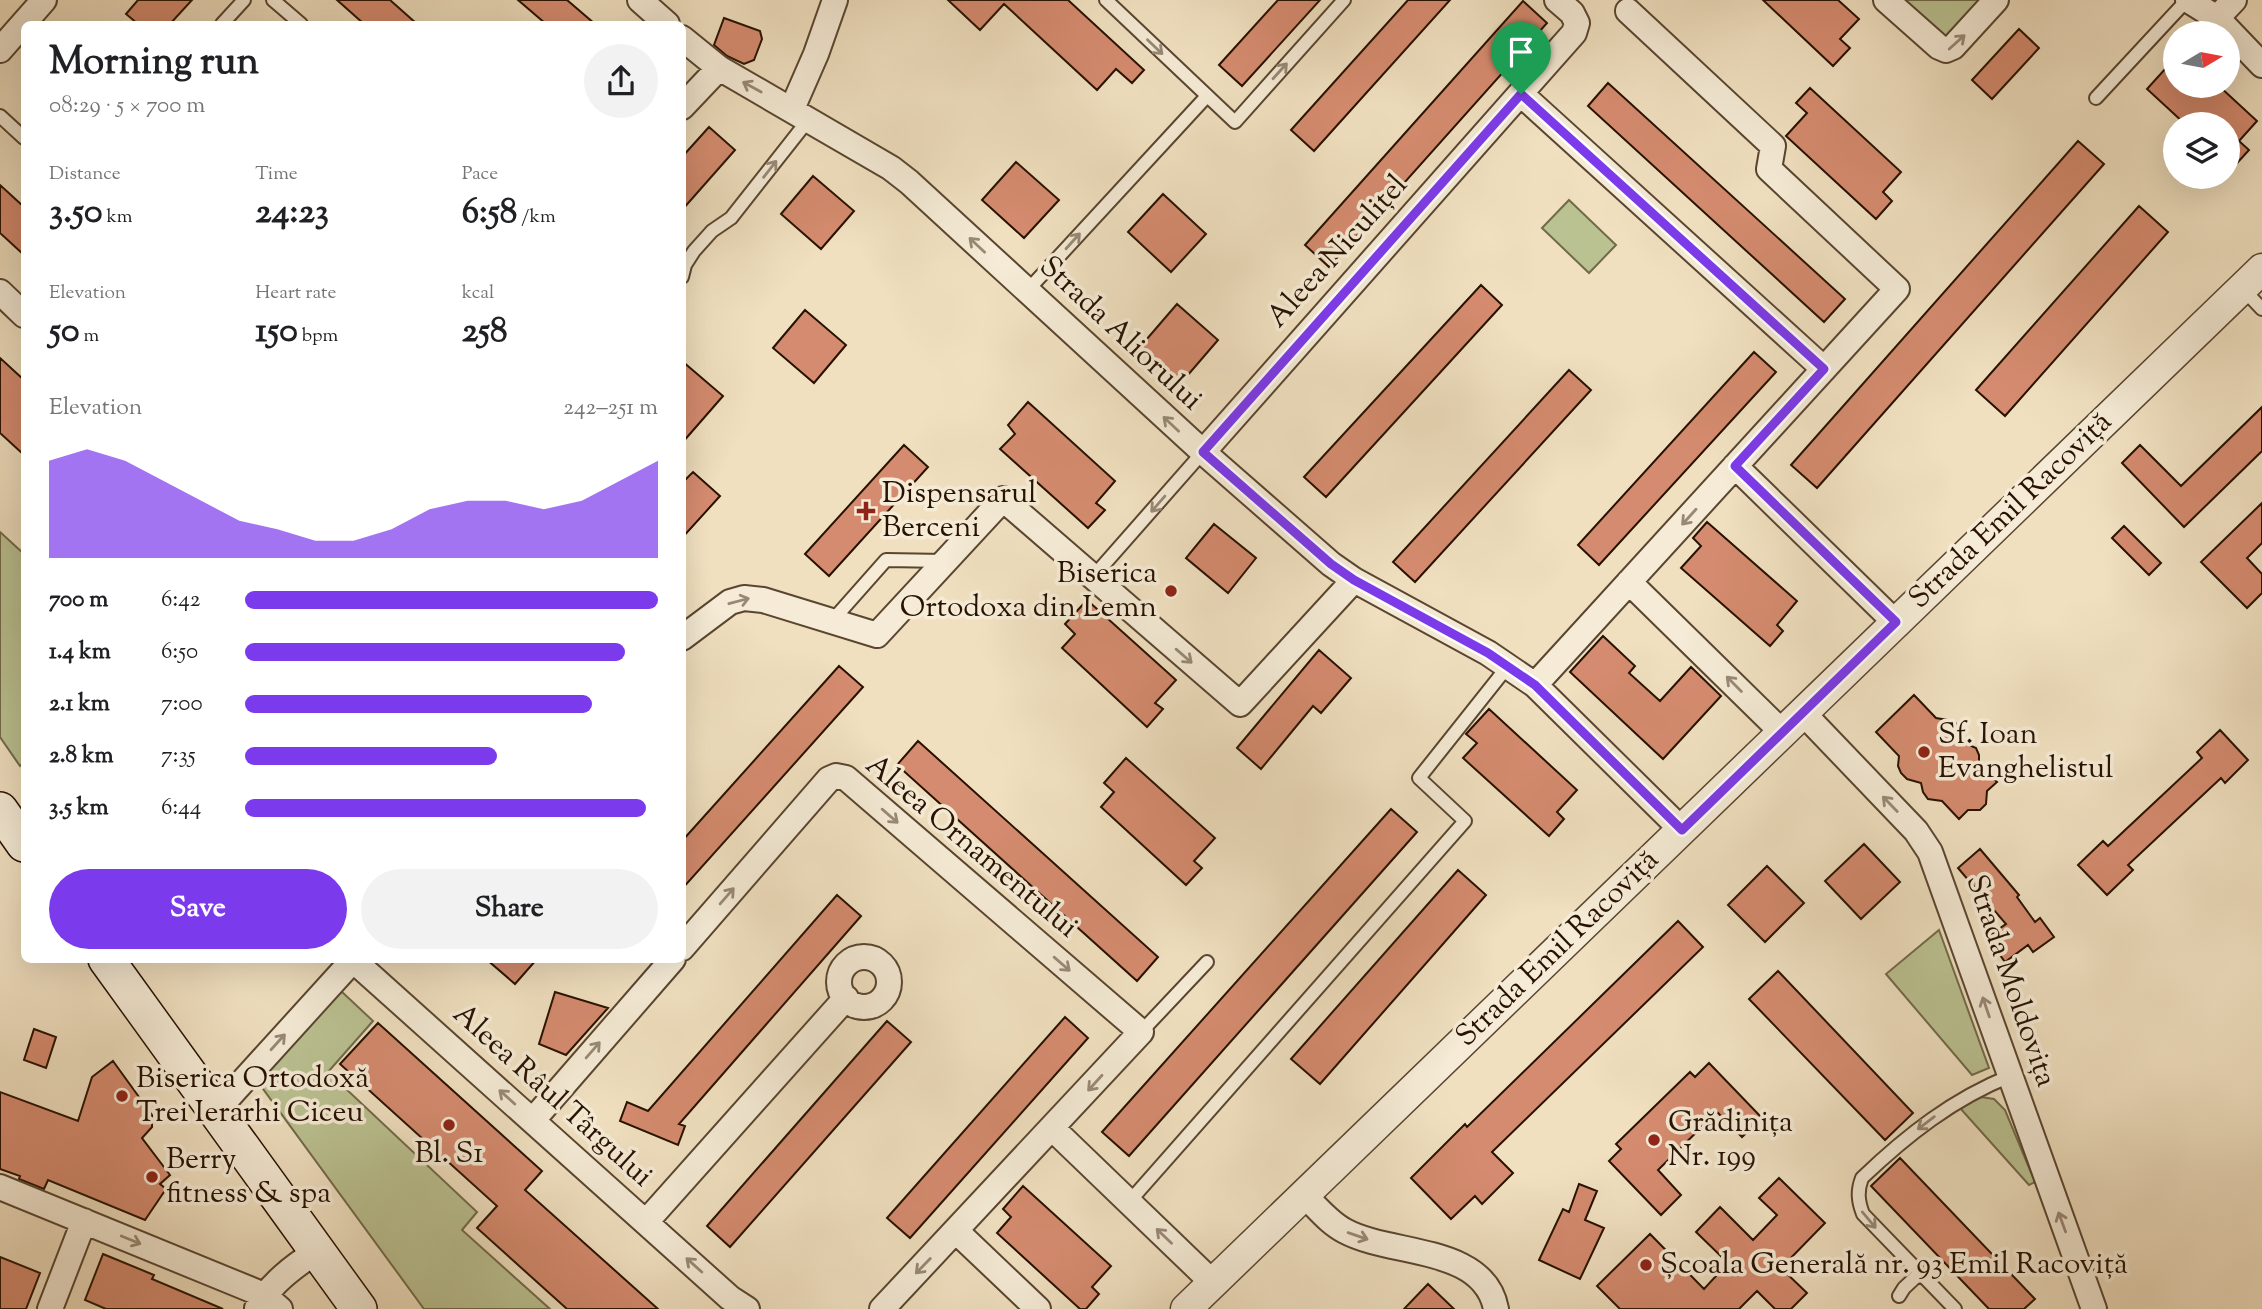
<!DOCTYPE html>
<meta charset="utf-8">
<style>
:root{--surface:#fff;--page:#f2f2f2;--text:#202124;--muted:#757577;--accent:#7c3aed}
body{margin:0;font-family:"Sorts Mill Goudy",serif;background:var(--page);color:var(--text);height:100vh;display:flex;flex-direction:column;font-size:26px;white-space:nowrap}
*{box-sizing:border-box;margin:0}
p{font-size:23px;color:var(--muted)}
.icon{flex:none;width:38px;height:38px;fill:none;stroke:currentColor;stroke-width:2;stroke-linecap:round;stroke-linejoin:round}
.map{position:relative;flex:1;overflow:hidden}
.details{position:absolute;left:21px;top:21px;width:665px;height:942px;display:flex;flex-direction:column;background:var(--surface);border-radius:10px;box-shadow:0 7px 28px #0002}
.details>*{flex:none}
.needle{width:46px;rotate:80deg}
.buttons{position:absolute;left:2163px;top:21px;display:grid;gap:14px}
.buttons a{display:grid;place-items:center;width:77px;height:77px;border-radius:50%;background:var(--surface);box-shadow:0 7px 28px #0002;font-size:35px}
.pin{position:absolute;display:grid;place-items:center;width:60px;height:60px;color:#fff;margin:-72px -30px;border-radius:50% 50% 50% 0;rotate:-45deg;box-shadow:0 0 7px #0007}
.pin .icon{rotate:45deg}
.round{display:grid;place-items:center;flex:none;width:74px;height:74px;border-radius:37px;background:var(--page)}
.overview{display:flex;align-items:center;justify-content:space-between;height:119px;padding:0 28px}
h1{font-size:38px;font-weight:800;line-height:52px}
.figures{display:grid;grid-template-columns:repeat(3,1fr);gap:10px;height:119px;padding:7px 28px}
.figures div{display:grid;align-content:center}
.figures b{font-size:35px;font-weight:800}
.figures small{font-size:19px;font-weight:400}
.figures p{font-size:19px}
.chart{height:196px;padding:14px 28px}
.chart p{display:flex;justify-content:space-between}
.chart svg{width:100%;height:126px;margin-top:7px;fill:var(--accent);opacity:.7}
.action{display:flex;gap:14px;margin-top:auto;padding:14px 28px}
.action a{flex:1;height:80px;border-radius:42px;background:var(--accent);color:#fff;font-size:28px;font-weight:800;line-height:80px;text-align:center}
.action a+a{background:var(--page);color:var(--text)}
ul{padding:0 28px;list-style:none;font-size:23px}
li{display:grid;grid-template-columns:112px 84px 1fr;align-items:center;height:52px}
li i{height:18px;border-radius:9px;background:var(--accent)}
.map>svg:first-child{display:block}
.green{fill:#bbc292;stroke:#716a49;stroke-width:2}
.building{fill:#d58b6f;stroke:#271100;stroke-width:2}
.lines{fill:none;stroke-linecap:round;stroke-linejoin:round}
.service-casing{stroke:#594530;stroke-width:16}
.minor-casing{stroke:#594530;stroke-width:28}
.tertiary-casing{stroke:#594530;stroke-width:33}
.secondary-casing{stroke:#271100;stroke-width:38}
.service{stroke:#f5ebd6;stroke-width:12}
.minor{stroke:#f5ebd6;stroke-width:24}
.tertiary{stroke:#f5ebd6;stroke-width:30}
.secondary{stroke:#f5ebd6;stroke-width:35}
.oneway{stroke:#988976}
.route-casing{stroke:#fff;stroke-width:14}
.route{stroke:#7c3aed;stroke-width:9}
.poi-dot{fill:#8f2418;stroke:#f5ebd6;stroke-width:2.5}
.labels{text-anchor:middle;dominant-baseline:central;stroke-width:7;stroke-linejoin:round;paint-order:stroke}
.street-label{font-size:30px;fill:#271100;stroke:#f5ebd6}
.poi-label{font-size:30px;fill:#271100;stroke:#f5ebd6;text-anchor:start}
</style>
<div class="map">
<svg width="2262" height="1309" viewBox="0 0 2262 1309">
<rect width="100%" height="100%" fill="#f0e0c0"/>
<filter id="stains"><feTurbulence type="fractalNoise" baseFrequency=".00286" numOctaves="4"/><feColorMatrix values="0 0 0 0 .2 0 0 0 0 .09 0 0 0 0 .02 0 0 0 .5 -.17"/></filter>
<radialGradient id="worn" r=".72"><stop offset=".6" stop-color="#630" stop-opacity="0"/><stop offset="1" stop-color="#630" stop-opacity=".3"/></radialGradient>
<path class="green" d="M1900 0H1979L1946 39Z
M1569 200 1616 245 1589 273 1542 228Z
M0 532 24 554V762L20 766 0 737Z
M1939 930 1989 1068 1972 1075 1886 974Z
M341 991 373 1021 328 1072 477 1212 462 1230 550 1309H424L258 1082Z
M1981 1097 1994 1099 2005 1110 2035 1182 2029 1185 1960 1108Z"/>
<path class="building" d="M138 0H192L170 24H138L126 14Z
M337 0H390L417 24H364Z
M518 0H567L595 24H546Z
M948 0H1068L1144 70 1132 83 1116 69 1097 90 1004 4 980 30Z
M1278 0H1320L1242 86 1219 65Z
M1408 0H1450L1314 151 1291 130Z
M1763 0H1838L1859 19 1840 39 1850 48 1833 66Z
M1523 1 1547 23 1329 267 1305 245Z
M724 18 760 31 762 39 754 60 744 64 727 56 714 45Z
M2019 29 2039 48 1992 99 1972 80Z
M2175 58V86H2219L2257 121 2239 141 2249 150 2228 173V124H2185L2147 89Z
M1608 83 1845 299 1824 322 1588 106Z
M1810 88 1901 172 1883 192 1892 201 1876 219 1786 136 1807 113 1796 103Z
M709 127 735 150 682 210V157Z
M2078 141 2104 164 1817 488 1791 465Z
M1016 162 1059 200 1024 238 982 200Z
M813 176 854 211 821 249 781 214Z
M0 185 24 207V255L0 233Z
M1163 194 1206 234 1171 272 1128 232Z
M2139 206 2168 232 2005 416 1976 390Z
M1481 285 1502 305 1326 497 1304 477Z
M1177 304 1218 340 1181 383 1140 347Z
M805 310 846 345 814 383 773 348Z
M1754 352 1776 372 1599 565 1578 545Z
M0 358 24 380V455L0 433Z
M682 361 723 396 682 443Z
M1569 370 1591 390 1415 582 1393 562Z
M1028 402 1115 481 1096 503 1105 510 1088 528 1000 449 1015 434 1008 425Z
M2262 407V451L2184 527 2122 463 2140 445 2181 486Z
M904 445 928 467 829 576 805 554Z
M693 472 720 496 682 538V483Z
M2262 503V543L2247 558 2262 574V593L2247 608 2201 562Z
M1707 522 1797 601 1777 625 1783 631 1770 646 1681 568 1701 546 1693 538Z
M1214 524 1256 558 1228 593 1186 558Z
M2124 526 2161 563 2149 575 2112 538Z
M1087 600 1176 680 1155 703 1163 709 1147 727 1062 648 1075 634 1065 624Z
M1603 636 1635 666 1629 673 1660 701 1691 667 1721 696 1663 759 1570 672Z
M1319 650 1351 678 1321 713 1313 706 1261 769 1237 748Z
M839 666 863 687 682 889V841Z
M1914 695 1936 718 1954 721 1960 729 1962 742 1976 748 1979 755V763L1997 782 1987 791 1986 804 1980 810H1968L1959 819 1942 801 1928 799 1923 792 1921 783 1907 779 1901 773 1898 766 1899 756 1876 732Z
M1489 709 1577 790 1557 812 1564 819 1549 836 1463 758 1477 743 1466 734Z
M2220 730 2248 760 2225 783 2221 778 2128 865 2133 870 2107 895 2078 865 2103 841 2108 846 2202 758 2197 752Z
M918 741 1158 957 1137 981 897 765Z
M1126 758 1215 838 1194 861 1202 868 1186 885 1101 807 1114 792 1104 783Z
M1391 809 1417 832 1129 1156 1102 1132Z
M1864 844 1900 882 1861 919 1825 881Z
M1980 849 2019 895 2017 897 2035 922 2040 918 2054 937 2033 952 2028 945 2005 962 1987 937 2006 924 1958 868Z
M1767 866 1804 903 1765 942 1728 905Z
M1458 870 1486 895 1320 1084 1291 1059Z
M837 895 861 916 679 1124 685 1126 678 1145 620 1121 627 1102 648 1111Z
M1678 921 1703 947 1492 1152 1513 1173 1482 1204 1475 1196 1451 1219 1411 1178 1465 1124 1467 1127Z
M486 959H537L515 984Z
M1778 971 1913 1113 1885 1140 1749 999Z
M555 992 608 1008 566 1055 539 1044Z
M1065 1017 1088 1038 910 1238 887 1218Z
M887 1021 911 1042 730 1247 707 1226Z
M378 1023 542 1171 525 1190 658 1309H567L477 1228 497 1206 340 1064Z
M34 1029 56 1037 46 1068 24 1060Z
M113 1061 152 1115V1127L142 1138 170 1175 160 1184 166 1189 145 1220 48 1180 44 1189 19 1179 20 1176 0 1169V1092L78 1121 92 1077Z
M1709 1063 1762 1118 1742 1137 1717 1112 1658 1170 1681 1195 1661 1215 1609 1161 1621 1149 1616 1144 1690 1072 1695 1077Z
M1900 1158 2035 1299 2024 1309H1989L1871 1186Z
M1779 1178 1825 1223 1781 1268 1807 1293 1791 1309H1775L1757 1291 1739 1309H1620L1597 1286 1650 1234 1704 1289 1728 1263 1696 1232 1720 1207 1753 1240 1777 1215 1759 1198Z
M1579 1184 1597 1191 1585 1220 1604 1228 1580 1279 1539 1260 1563 1209 1569 1212Z
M1023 1186 1111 1266 1092 1287 1099 1294 1086 1309H1080L997 1233 1011 1217 1003 1209Z
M103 1254 154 1275 152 1279 223 1309H106L85 1300Z
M0 1257 40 1273 26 1309H0Z
M1428 1284 1454 1309H1404Z"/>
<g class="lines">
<g class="service-casing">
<path id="service" d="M273 0 301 24
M1106 0 1235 122 1344 0
M222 24 244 0
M2096 98 2187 0
M0 116 24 138
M682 277 685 265 694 251 712 231 731 218 809 119
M2243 289 2262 309
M1027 291 1207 96
M1093 577 1203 452
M832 621 886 560 945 561
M1141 1032 1207 962
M1129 1202 1465 821 1419 778 1508 666
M1899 1296 1904 1288 1920 1273
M1955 1309 1863 1214C1858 1201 1857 1191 1862 1178 1907 1135 1953 1099 2010 1076"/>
</g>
<g class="minor-casing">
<path id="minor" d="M640 0 667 24
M1886 0 1939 47 1946 50 1953 47 1996 0
M2188 0 2217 18 2262 65
M2217 18 2234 0
M682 38 719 68 891 168 909 182 1203 452 1331 564 1354 580 1488 653 1535 685 1682 830
M0 50 44 0
M1521 94 1824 369
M682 107 719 68
M792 109 816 54 835 0
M0 292 24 315
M1203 452 1574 33 1577 23 1572 13 1557 0
M1735 466 1896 623
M1629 582 1782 732
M682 638 730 602 744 598 763 600 877 635 1003 499 1240 704 1354 580
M1535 685 1897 289 1769 169 1773 146 1628 11
M1803 713 1916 831 1930 852 2094 1309
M682 948 829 779 836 776 846 778 1141 1032 882 1309
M839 982a25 25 0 1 1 50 0a25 25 0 1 1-50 0Z
M353 960 730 1298 747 1309
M216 1111 354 959
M533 1120 673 959
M1053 1129 1213 1283
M0 1187 264 1295 280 1309
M1304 1195C1317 1207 1329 1223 1345 1231 1391 1256 1484 1245 1496 1309
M646 1222 846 998
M956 1231 1038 1309
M257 1308C271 1283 293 1267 317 1251
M50 1309 84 1221"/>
</g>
<g class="tertiary-casing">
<path id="tertiary" d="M1186 1309 2262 269"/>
</g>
<g class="secondary-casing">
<path id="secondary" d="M0 810 24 844
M106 959 359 1309"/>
</g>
<use href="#service" class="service"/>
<use href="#minor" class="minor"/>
<use href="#tertiary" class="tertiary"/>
<use href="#secondary" class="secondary"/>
</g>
<defs><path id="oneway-shaft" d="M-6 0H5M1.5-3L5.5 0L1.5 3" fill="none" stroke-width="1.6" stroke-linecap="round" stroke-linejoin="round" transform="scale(1.75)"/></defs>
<g class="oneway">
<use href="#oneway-shaft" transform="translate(1957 42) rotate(-42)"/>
<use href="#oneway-shaft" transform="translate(1155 47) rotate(44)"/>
<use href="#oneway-shaft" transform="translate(1280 71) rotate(-48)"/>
<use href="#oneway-shaft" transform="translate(752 87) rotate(-151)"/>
<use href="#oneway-shaft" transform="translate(770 169) rotate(-52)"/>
<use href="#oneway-shaft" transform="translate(1073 241) rotate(-48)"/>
<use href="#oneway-shaft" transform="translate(977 245) rotate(-137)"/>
<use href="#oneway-shaft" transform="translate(1171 424) rotate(-137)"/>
<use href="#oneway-shaft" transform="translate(1158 504) rotate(131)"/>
<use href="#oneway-shaft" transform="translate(1689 517) rotate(132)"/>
<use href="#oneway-shaft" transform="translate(739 601) rotate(-15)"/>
<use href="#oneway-shaft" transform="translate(1184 656) rotate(41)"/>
<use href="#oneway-shaft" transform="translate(1734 684) rotate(-135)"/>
<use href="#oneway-shaft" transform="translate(1890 804) rotate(-134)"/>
<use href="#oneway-shaft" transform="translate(890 816) rotate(41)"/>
<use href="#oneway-shaft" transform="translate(727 896) rotate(-49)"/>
<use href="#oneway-shaft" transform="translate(1062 964) rotate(41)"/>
<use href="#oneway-shaft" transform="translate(1986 1007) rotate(-109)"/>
<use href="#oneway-shaft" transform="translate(278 1042) rotate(-48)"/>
<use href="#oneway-shaft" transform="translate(593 1050) rotate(-49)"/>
<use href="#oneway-shaft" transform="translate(1095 1083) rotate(132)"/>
<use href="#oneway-shaft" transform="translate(507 1097) rotate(-138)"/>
<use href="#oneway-shaft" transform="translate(1926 1123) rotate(143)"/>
<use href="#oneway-shaft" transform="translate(1869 1220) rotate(50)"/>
<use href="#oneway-shaft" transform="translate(2062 1222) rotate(-110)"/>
<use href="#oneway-shaft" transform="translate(1164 1236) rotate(-136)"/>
<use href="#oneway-shaft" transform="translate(1358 1236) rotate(19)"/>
<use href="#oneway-shaft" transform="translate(131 1240) rotate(22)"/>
<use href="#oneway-shaft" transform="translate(694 1265) rotate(-138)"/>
<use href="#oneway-shaft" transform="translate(923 1266) rotate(134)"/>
</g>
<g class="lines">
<g class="route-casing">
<path id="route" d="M1521 94 1824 369 1735 466 1896 622 1682 830 1535 685 1488 653 1354 580 1331 564 1203 452Z"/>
</g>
<use href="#route" class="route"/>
</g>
<g class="poi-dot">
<path d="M862.5 500.5h7v7h7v7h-7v7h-7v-7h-7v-7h7z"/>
<circle cx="1171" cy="591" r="7"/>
<circle cx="1924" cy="752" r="7"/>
<circle cx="122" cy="1096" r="7"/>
<circle cx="449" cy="1125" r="7"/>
<circle cx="1654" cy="1140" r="7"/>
<circle cx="152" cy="1177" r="7"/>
<circle cx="1646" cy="1265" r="7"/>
</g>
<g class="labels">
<g class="street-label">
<text transform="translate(1338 252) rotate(-48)">Aleea Niculițel</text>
<text transform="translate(1120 334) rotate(43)">Strada Aliorului</text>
<text transform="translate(2011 511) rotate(-44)">Strada Emil Racoviță</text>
<text transform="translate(971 847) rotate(40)">Aleea Ornamentului</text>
<text transform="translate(1558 949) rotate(-44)">Strada Emil Racoviță</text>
<text transform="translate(2010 981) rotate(71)">Strada Moldovița</text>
<text transform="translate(552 1096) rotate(42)">Aleea Râul Târgului</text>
</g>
<g class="poi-label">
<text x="882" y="494">Dispensarul<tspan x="882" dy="34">Berceni</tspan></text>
<text x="1157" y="574" text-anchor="end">Biserica<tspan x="1157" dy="34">Ortodoxa din Lemn</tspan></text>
<text x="1938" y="735">Sf. Ioan<tspan x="1938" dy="34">Evanghelistul</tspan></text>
<text x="136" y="1079">Biserica Ortodoxă<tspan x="136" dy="34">Trei Ierarhi Ciceu</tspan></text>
<text x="1668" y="1123">Grădinița<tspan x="1668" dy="34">Nr. 199</tspan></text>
<text x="449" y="1154" text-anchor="middle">Bl. S1</text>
<text x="166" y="1160">Berry<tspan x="166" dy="34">fitness &amp; spa</tspan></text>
<text x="1660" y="1265">Școala Generală nr. 93 Emil Racoviță</text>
</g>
</g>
<rect width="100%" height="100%" filter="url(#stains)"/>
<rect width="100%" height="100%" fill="url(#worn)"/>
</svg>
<div class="buttons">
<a><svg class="needle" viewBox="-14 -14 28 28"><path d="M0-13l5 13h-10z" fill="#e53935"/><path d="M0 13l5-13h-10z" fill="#757577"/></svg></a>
<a><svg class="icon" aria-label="layers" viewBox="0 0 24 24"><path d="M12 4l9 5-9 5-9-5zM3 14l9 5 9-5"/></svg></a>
</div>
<div class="pin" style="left:1521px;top:94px;background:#1e9e55"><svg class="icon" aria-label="arrive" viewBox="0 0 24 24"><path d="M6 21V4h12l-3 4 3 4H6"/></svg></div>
<section class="details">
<div class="overview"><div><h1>Morning run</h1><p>08:29 · 5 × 700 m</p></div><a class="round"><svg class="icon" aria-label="share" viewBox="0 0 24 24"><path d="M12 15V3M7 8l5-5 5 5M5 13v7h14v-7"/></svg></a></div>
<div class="figures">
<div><p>Distance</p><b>3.50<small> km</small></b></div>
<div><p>Time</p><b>24:23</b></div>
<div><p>Pace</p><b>6:58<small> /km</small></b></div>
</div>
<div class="figures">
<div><p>Elevation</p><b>50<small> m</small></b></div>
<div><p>Heart rate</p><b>150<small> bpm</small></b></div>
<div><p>kcal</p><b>258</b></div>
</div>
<div class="chart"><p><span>Elevation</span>242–251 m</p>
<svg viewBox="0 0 160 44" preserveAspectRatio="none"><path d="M0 44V10L10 6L20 10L30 17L40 24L50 31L60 34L70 38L80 38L90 34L100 27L110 24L120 24L130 27L140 24L150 17L160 10V44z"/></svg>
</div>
<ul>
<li><b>700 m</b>6:42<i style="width:100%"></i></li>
<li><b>1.4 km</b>6:50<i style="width:92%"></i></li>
<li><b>2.1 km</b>7:00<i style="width:84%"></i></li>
<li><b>2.8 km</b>7:35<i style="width:61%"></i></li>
<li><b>3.5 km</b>6:44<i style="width:97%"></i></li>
</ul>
<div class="action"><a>Save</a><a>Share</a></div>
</section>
</div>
